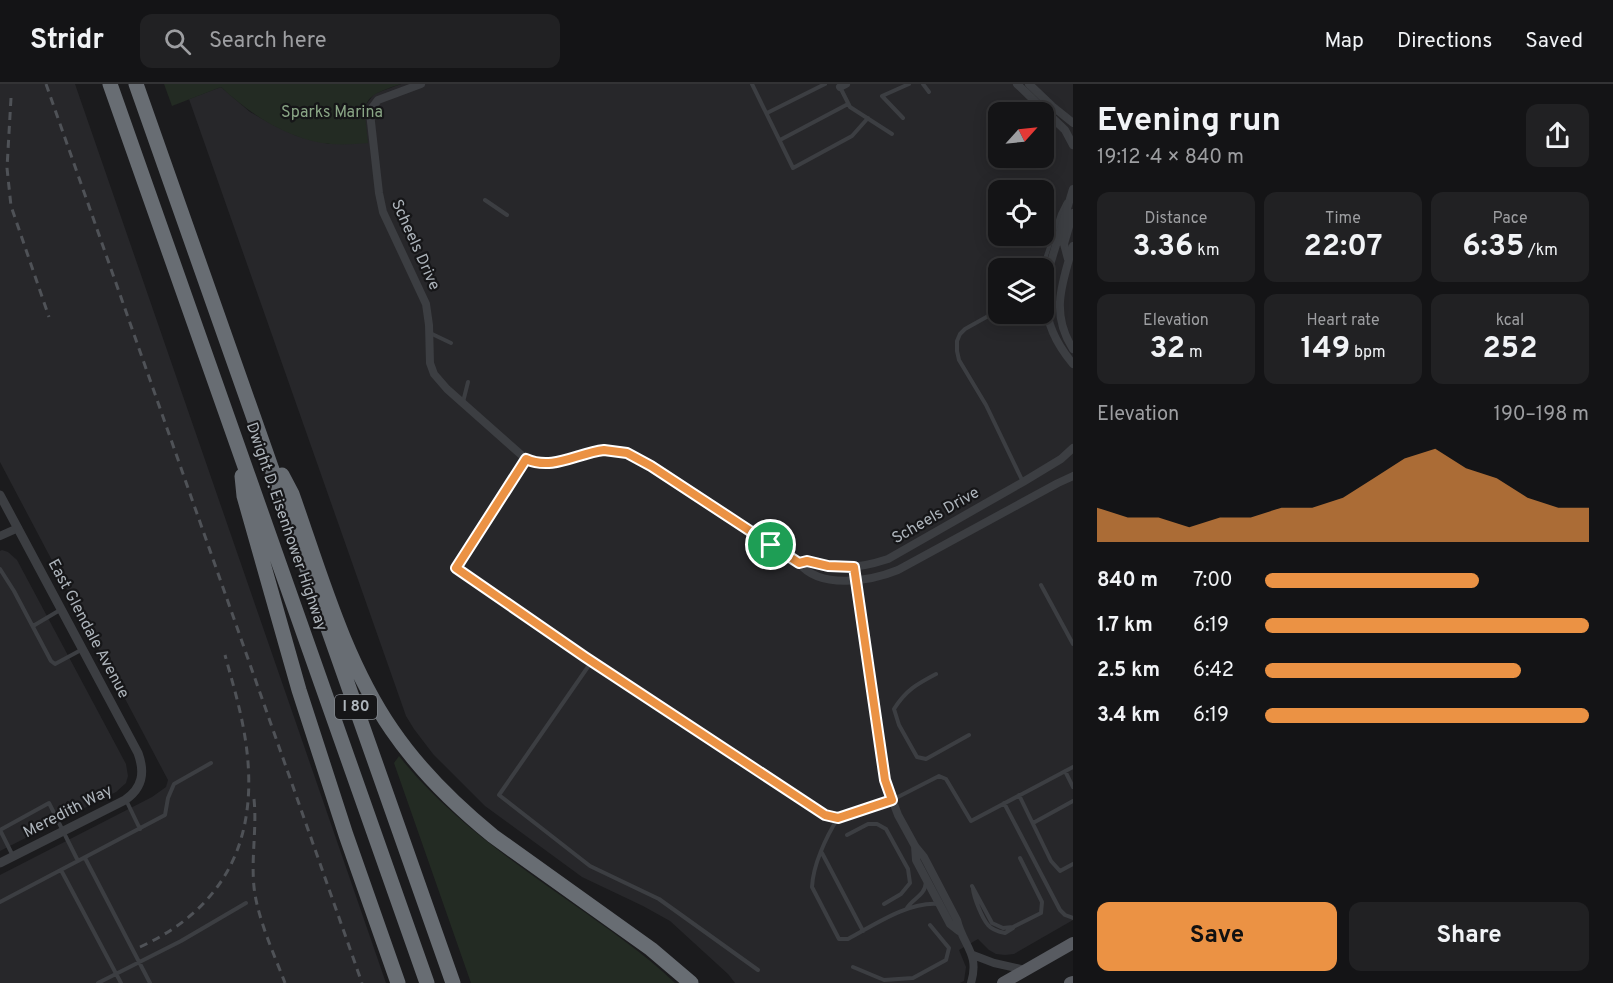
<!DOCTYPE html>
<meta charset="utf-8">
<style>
:root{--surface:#141416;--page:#212123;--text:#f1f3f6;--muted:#9d9ea1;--line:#333335;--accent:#eb9244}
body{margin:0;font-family:Overpass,sans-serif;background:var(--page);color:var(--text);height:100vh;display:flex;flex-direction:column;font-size:22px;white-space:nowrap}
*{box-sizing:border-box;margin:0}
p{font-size:20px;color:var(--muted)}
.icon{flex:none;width:33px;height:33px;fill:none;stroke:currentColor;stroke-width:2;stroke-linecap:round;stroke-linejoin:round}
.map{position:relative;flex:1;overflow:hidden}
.sheet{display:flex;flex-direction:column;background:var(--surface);width:540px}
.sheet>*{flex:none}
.needle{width:39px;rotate:63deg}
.tools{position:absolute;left:988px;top:18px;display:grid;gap:12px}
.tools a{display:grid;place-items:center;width:66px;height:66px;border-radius:12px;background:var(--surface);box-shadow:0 3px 15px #0003,0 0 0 2px var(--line);font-size:30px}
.pin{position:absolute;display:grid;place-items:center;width:51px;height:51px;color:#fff;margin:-26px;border:3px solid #fff;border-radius:50%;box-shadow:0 2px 6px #0007}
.round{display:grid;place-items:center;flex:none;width:63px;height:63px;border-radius:12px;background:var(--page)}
.head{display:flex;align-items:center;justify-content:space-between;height:102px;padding:0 24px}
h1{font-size:33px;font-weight:700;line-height:45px}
.figures{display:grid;grid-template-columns:repeat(3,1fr);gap:9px;height:102px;padding:6px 24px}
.figures div{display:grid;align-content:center;border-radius:12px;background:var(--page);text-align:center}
.figures b{font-size:30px;font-weight:700}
.figures small{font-size:16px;font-weight:400}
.figures p{font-size:16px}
.chart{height:168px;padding:12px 24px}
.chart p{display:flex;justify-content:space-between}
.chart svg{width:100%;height:108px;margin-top:6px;fill:var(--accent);opacity:.7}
.action{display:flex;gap:12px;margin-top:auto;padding:12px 24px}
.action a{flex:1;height:69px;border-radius:12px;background:var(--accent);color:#111;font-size:24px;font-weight:700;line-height:69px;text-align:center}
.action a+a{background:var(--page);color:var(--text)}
ul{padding:0 24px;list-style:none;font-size:20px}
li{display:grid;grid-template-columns:96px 72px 1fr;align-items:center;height:45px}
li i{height:15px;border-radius:8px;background:var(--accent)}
header{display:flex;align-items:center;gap:36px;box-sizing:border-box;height:84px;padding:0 30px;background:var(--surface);border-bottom:2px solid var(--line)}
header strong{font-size:28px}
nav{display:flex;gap:33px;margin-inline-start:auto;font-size:21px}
.search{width:420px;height:54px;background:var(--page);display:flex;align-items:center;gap:15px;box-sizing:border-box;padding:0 21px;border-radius:12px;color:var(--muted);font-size:22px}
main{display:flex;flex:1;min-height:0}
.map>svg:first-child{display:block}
.built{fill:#27272a;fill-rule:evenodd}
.green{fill:#232b23}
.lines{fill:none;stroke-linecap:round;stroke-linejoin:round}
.service{stroke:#3c3e42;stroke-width:4}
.minor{stroke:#3c3e42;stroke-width:8}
.tertiary{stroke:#3c3e42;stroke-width:9}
.primary{stroke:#585b61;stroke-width:12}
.motorway{stroke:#686d73;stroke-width:15}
.rail{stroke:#4f5257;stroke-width:3;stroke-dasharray:8 6;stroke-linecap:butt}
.route-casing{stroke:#fff;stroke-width:12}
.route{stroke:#eb9244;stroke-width:8}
.labels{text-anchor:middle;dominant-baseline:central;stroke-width:4.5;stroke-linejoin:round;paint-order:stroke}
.shield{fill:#161618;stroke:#80858b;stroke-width:1.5}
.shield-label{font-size:15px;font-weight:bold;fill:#aeb5bc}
.park-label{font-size:16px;fill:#8aa686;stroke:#161618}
.street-label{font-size:16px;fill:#aeb5bc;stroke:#161618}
</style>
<header>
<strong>Stridr</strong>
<div class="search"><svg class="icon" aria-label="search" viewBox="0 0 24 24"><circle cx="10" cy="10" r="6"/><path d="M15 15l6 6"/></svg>Search here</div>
<nav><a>Map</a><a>Directions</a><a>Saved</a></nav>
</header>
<main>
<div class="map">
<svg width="1073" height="899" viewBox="0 0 1073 899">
<rect width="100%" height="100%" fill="#1b1b1d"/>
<path class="built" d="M0 0H75L386 899H0V791L152 713 166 703 168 696 0 378Z
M401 0H1073V836L1014 870 1005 871 996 870 989 866 978 855 959 866 966 883 964 897 960 899H735L728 890 670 837 643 822 582 793 485 722 433 670 414 645 406 632 189 15 221 3 250 28 275 42 297 52 329 60 365 22 374 10ZM999 28H1044V74H999ZM999 106H1044V152H999ZM999 184H1044V230H999Z
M2 466 8 468 17 476 126 680 128 692 126 699 116 708 0 767V467Z"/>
<path class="green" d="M164 0H401C358 14 364 17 368 59 356 60 343 61 331 60 289 56 251 31 221 3L172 22Z
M399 672C447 732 510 776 573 820 608 845 644 869 675 899H471L394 679Z"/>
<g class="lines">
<path class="service" d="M752 0 793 84 852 52 868 34
M923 0 929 8
M840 3 850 23 892 50
M1023 28 1034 17
M767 29 825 0
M903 34 882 12 909 0
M780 56 848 20
M485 116 507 131
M1042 184 1060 130 1066 118
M999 226 965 245 960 250 957 257V267L959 276 986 321 1023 398
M430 249 451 259
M463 318 468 298
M525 376 456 484 585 573 825 731 838 734 892 716 939 692 946 695 971 737 1073 683
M0 485 14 507 51 577 55 580 81 566
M1041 501 1073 560
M33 542 60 526
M592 577 499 711 590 782 659 815 758 886
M936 590C917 600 906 606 894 625L899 641 917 673 926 675 969 651
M1065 687 1073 703
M1019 711 1051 777 1060 787 1073 780
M126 716 140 745
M1004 719 1060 826 1065 831 1073 834
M838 734C826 753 813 781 812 803L839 855H848C874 841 909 817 939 820
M1033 739 1073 717
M847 751 868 740H877L886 745 908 785 910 799 901 810 884 820
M822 769 863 847
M13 772 0 746 49 719 78 777
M85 774 150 899
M61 786 121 899
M972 802 992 839 1003 844 1013 843 1041 829 1042 818 1020 774
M973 805C974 814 982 834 988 841 992 846 1000 848 1005 849L1013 844
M0 818 165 731 168 714 174 700 211 679
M907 824C913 814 925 812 926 798
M853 883 884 896 913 894 946 876 949 864 930 841
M98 899 181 857 246 819"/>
<path class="minor" d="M421 0 378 16 372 24 370 29 379 109 383 128 426 220 429 241 430 279 434 290 447 305 526 375C555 388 575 367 603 366 621 365 636 373 651 382L799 479C820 506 871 497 898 486L1058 399 1073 392
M1017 0 1065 46 1073 61
M1029 0 1052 22 1073 39
M840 3 846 0
M1073 162C1062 199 1050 230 1073 265
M1068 175 1064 160 1073 129
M1044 206 1046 194 1073 105
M1044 211C1047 240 1055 258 1073 280
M0 452 18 444
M799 479C811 477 821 481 832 483 852 485 870 481 888 475L1023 398 1061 375 1073 364
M854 483 885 696 898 731 915 762 924 773 957 836C963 862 980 869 971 899
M915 762 916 776 950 840 959 847
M973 871 994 879 1025 886"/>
<path class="tertiary" d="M0 411 138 669C145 688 143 704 125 716L0 779"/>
<path class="primary" d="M1003 899 1073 859
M1070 899 1073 898"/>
<path class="motorway" d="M110 0 427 899
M136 0 453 899
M282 391 292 410C320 489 344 576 392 646 420 687 455 721 493 752L651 865 691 899
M242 392 244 412 299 606 346 751 398 899"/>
<path class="rail" d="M46 0 362 899
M11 14 7 84 11 122 49 233
M254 715C257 744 251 773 254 803 257 833 274 870 285 899
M140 863C227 823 259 753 246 660 242 630 233 600 225 571"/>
</g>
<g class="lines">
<g class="route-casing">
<path id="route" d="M604 366 627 369 651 382 799 479 807 477 828 482 854 483 885 696 892 716 838 734 825 731 585 573 456 484 526 375C553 387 577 369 604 366Z"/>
</g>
<use href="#route" class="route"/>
</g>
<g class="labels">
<rect class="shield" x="335" y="611" width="42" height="24" rx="4.5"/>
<g class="shield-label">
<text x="356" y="623">I 80</text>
</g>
<g class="park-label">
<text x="332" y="29">Sparks Marina</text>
</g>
<g class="street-label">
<text transform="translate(415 161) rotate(66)">Scheels Drive</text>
<text transform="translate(936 432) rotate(-30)">Scheels Drive</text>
<text transform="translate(286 443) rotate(71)">Dwight D. Eisenhower Highway</text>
<text transform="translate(88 545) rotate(62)">East Glendale Avenue</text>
<text transform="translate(68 728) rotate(-27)">Meredith Way</text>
</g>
</g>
</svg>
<div class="tools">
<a><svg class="needle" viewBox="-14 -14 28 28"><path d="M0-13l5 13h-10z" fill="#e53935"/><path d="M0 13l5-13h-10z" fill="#9d9ea1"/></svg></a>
<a><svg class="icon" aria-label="locate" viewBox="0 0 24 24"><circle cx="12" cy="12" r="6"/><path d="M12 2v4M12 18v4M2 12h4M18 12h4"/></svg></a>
<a><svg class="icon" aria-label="layers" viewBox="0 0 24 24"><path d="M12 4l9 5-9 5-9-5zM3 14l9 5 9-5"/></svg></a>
</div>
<div class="pin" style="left:771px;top:461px;background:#1e9e55"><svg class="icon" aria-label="arrive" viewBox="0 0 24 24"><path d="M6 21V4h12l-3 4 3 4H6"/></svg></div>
</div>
<section class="sheet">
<div class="head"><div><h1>Evening run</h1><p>19:12 · 4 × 840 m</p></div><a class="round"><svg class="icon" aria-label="share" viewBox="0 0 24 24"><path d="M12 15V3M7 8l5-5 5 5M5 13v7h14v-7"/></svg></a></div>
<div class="figures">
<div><p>Distance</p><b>3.36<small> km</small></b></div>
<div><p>Time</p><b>22:07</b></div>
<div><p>Pace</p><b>6:35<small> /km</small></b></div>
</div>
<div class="figures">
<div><p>Elevation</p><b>32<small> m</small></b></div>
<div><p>Heart rate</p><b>149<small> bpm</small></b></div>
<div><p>kcal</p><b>252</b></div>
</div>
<div class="chart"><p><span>Elevation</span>190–198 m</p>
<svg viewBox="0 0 160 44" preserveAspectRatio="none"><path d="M0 44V30L10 34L20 34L30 38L40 34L50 34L60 30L70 30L80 26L90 18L100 10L110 6L120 14L130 18L140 26L150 30L160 30V44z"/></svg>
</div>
<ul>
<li><b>840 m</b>7:00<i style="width:66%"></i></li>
<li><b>1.7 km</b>6:19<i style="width:100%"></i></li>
<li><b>2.5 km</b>6:42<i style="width:79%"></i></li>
<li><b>3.4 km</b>6:19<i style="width:100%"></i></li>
</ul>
<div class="action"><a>Save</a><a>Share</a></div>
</section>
</main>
